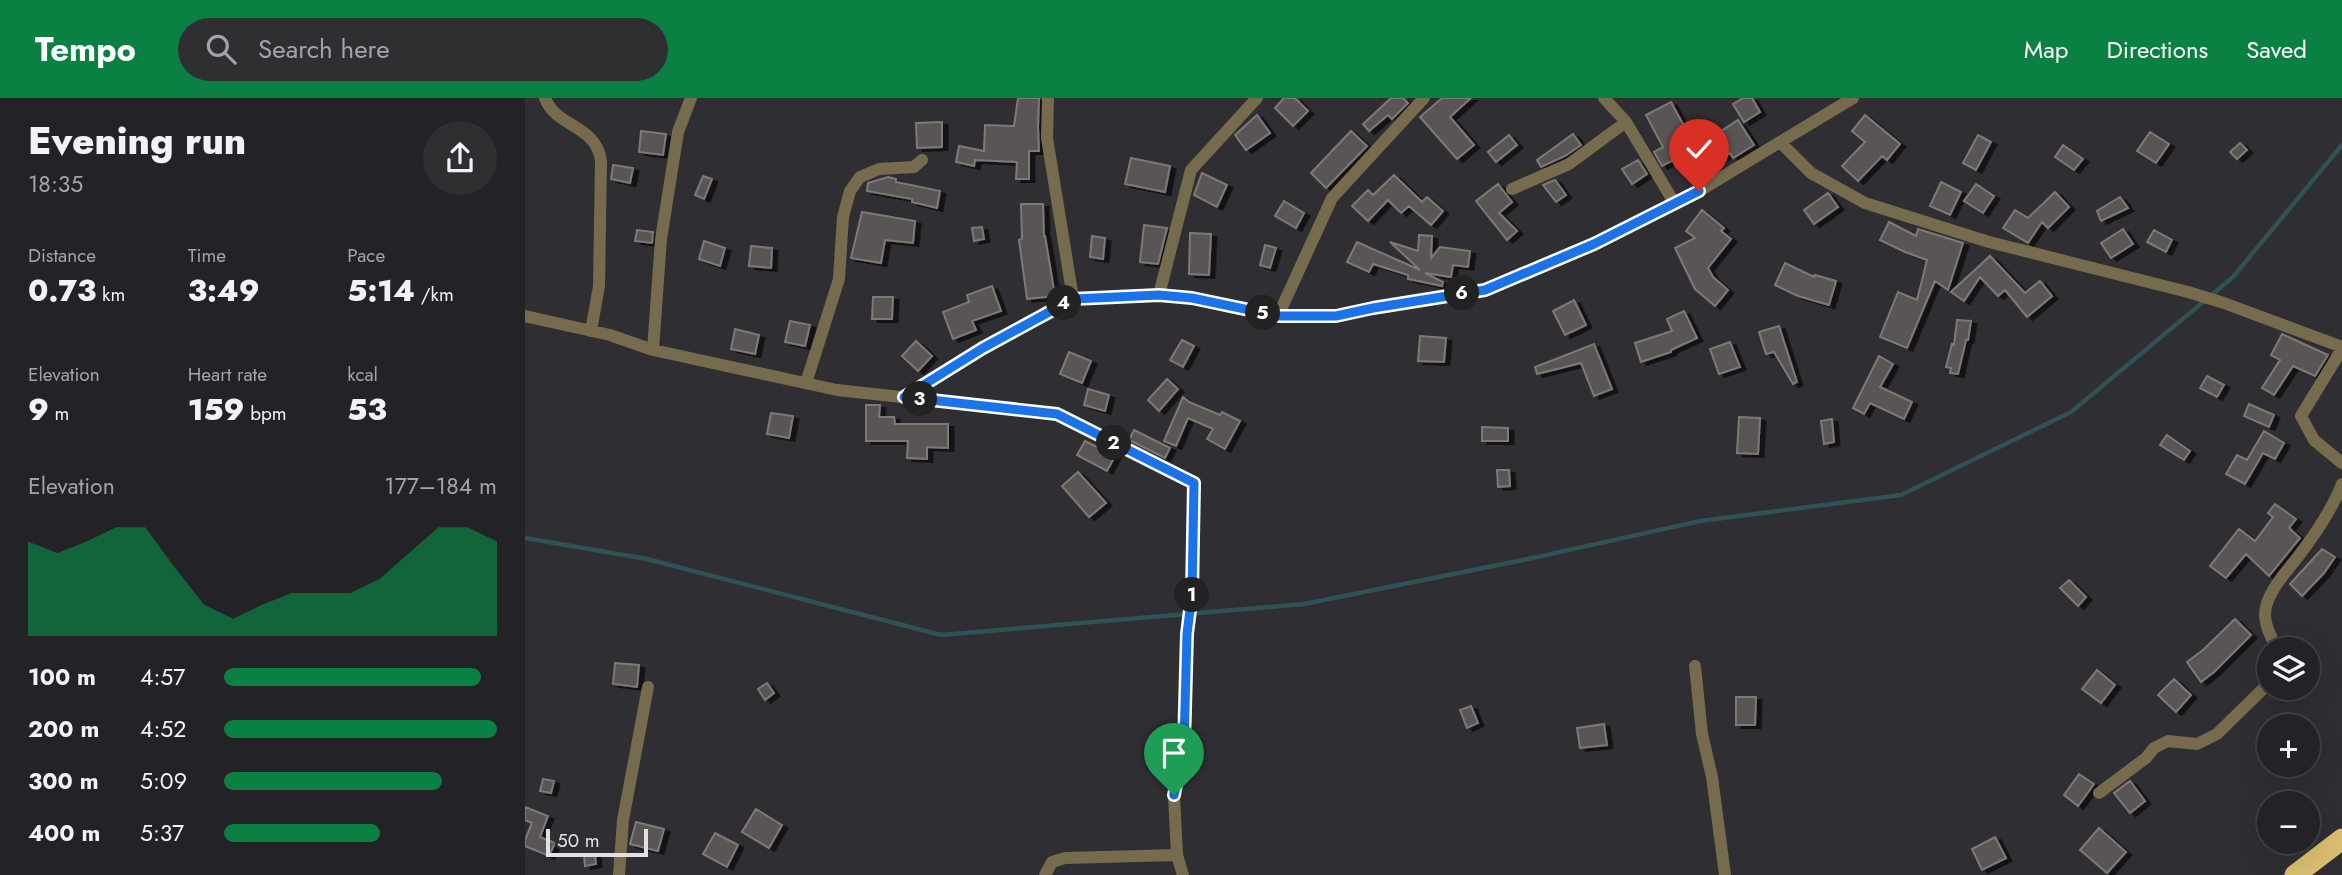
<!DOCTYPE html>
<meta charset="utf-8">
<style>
:root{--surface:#232226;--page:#2f2f32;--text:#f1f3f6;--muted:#a3a4a7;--line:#403f43;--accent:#0b8043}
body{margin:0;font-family:Jost,sans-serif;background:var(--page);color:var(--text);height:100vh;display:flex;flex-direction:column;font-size:26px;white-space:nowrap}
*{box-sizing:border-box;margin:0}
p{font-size:23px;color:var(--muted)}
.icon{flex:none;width:38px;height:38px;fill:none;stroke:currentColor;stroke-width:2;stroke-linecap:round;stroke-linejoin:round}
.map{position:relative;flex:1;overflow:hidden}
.drawer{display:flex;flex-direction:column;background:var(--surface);width:525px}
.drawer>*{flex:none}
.controls{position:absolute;left:1732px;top:539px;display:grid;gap:14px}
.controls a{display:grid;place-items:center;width:63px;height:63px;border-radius:50%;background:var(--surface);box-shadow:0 7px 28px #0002,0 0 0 2px var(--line);font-size:35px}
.scale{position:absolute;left:21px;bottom:18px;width:102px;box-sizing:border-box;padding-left:7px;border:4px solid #e1e1e3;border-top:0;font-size:19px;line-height:24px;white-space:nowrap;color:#e1e1e3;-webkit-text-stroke:5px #2f2e32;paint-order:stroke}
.pin{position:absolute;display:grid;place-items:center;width:60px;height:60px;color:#fff;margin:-72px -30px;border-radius:50% 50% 50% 0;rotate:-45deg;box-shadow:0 0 7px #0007}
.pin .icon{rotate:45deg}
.km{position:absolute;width:35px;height:35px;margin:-18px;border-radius:50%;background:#222;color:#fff;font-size:19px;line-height:35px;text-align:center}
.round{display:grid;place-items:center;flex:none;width:74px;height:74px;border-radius:37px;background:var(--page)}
.headline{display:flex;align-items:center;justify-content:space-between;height:119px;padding:0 28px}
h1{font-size:38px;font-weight:800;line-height:52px}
.metrics{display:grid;grid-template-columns:repeat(3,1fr);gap:10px;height:119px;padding:7px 28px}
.metrics div{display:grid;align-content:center}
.metrics b{font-size:30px;font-weight:800}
.metrics small{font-size:19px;font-weight:400}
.metrics p{font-size:19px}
.chart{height:196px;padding:14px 28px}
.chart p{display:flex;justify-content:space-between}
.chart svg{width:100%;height:126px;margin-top:7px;fill:var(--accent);opacity:.7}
ul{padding:0 28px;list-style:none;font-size:23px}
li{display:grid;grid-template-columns:112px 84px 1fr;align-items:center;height:52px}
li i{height:18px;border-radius:9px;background:var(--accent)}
header{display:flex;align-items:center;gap:42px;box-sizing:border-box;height:98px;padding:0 35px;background:var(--accent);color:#fff}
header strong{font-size:33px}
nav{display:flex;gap:38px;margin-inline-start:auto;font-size:24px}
.search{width:490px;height:63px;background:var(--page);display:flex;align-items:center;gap:18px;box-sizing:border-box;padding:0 24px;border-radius:38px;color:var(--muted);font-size:26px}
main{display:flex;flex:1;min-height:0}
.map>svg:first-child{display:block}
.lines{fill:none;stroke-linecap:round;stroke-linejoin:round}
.stream{stroke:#2e5255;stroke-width:4.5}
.building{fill:#5a5554;stroke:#7e7978;stroke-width:2;filter:url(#shadow)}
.street{stroke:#766b4d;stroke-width:12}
.highway{stroke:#dabd70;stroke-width:21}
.route-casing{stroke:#fff;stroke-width:14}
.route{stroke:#1a73e8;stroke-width:9}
</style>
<header>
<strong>Tempo</strong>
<div class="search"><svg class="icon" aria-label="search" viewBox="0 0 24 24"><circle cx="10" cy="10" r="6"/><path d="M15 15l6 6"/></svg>Search here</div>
<nav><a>Map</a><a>Directions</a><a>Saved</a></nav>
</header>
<main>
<section class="drawer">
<div class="headline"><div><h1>Evening run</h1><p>18:35</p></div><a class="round"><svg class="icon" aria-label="share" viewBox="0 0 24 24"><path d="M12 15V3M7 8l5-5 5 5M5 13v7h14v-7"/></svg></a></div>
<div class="metrics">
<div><p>Distance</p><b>0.73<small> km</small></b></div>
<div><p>Time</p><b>3:49</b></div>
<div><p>Pace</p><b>5:14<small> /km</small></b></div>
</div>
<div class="metrics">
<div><p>Elevation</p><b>9<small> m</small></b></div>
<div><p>Heart rate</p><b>159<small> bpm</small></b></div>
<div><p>kcal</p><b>53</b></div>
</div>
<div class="chart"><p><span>Elevation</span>177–184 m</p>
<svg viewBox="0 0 160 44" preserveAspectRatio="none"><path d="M0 44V11L10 15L20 11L30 6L40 6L50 20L60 33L70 38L80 33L90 29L100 29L110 29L120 24L130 15L140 6L150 6L160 11V44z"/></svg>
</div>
<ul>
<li><b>100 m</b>4:57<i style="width:94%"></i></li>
<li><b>200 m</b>4:52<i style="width:100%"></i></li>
<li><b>300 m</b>5:09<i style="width:80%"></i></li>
<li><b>400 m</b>5:37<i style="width:57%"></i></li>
</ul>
</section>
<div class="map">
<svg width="1817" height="777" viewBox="0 0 1817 777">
<defs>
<filter id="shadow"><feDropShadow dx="5.5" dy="3" stdDeviation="0" flood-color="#0009"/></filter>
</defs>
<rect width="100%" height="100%" fill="#2f2e32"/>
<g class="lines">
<path class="stream" d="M0 440 122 461 416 537 779 506 1003 461 1175 423 1376 397 1546 314 1708 179 1817 47"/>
</g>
<path class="building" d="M493 0H514L513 29 514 53H504V81H491L492 64 450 62 449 68 431 64 434 48 459 53 460 27 489 28Z
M759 0H770L783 13 768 28 750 10Z
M866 0H878L883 5 867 21 863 17 844 33 838 26Z
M917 0H946L925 19 949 47 932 61 895 19Z
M1218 0H1227L1235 14 1219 24 1208 6Z
M1146 4 1159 28 1167 24 1177 41 1186 37 1187 39 1213 22 1229 47 1208 60 1205 55 1179 70 1168 52 1137 68 1129 54 1138 49 1121 17Z
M732 17 745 35 721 52 710 37Z
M1340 17 1375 46 1362 62 1357 58 1333 83 1317 68 1340 44 1327 33Z
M417 24V49L392 50 391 25Z
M116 33 141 36 138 57 114 54Z
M826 33 842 48 801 90 786 75Z
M1625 34 1644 46 1631 65 1612 53Z
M1048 36 1056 47 1040 58 1016 69 1012 62Z
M984 37 992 47 971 64 963 54Z
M1453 37 1466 44 1451 72 1438 65Z
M1715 45 1722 52 1712 61 1705 54Z
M1538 47 1558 61 1549 72 1530 59Z
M606 60 645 68 640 94 600 86Z
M1113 62 1122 76 1107 86 1097 71Z
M88 67 108 70 105 85 86 81Z
M677 75 702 87 692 109 669 97Z
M869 77 897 104 902 99 918 113 906 127 884 108 876 115 863 102 843 123 827 108 843 92 848 97Z
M178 78 187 81 179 101 170 97Z
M363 79 371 81V84L415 93 412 110 387 104V101L342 93 343 85Z
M1030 82 1041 97 1031 104 1018 87Z
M1416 84 1436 94 1425 117 1405 108Z
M973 86 987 104 974 115 992 133 982 142 951 103Z
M1451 86 1469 98 1458 115 1439 103Z
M1530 94 1544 109 1523 130 1517 124 1503 145 1478 130 1490 112 1503 120Z
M1303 95 1313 109 1289 126 1279 112Z
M1595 99 1603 110 1576 123 1572 113Z
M759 103 779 115 771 130 750 118Z
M496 106H518L519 138H520L530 198 502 201 494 142 497 141Z
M1177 112 1199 130 1196 133 1206 141 1183 170 1188 179 1203 192 1190 208 1170 191 1150 150 1170 140 1161 133Z
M337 114 390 123 388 145 360 142 356 165 326 160Z
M1364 124 1391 138 1393 131 1438 145 1423 192 1410 183 1382 250 1355 239 1373 194 1392 202 1402 162 1380 154 1355 142Z
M619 127 642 130 633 166 615 164Z
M457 129 459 141 449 143 447 130Z
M1598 131 1608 146 1586 160 1576 145Z
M112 132 128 134 127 145 110 143Z
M1629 132 1647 142 1641 154 1622 144Z
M665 135 686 136 684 177 664 176Z
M894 137 907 138 906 160 915 149 945 153 943 169 928 167 926 179 900 175 918 184 917 188 883 181V177L848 166 844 174 822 164 832 144 895 172 865 144 893 153Z
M567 138 580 140 578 161 565 159Z
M179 143 200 150 195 168 174 161Z
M740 147 751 150 745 170 735 167Z
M226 148 247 150 246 170 224 168Z
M1465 158 1500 195 1515 183 1527 198 1502 219 1480 192 1473 198 1455 179 1439 203 1426 194Z
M1260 165 1289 179 1290 177 1311 183 1304 207 1273 198 1250 187Z
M467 188 476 213 447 223 451 232 428 241 418 214 444 204 442 197Z
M348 199H368L367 221H347Z
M1049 202 1061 227 1040 237 1028 213Z
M1159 213 1172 240 1146 252V254L1116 264 1110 245 1147 233 1142 221Z
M1432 222 1446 223 1443 242H1441L1433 276 1425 275 1426 270 1421 269 1427 246 1429 247Z
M265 223 285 227 280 248 260 244Z
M1254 228 1272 284 1268 286 1249 254 1241 256 1234 234Z
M210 231 234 237 230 256 206 251Z
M1757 236 1803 257 1790 278 1768 268 1749 297 1737 290 1755 262 1746 257Z
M895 238 921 240 919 264 893 263Z
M657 242 669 248 658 269 645 262Z
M391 243 407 258 393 273 377 258Z
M1205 244 1215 269 1194 276 1185 251Z
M1069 246 1087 291 1069 298 1056 265 1012 276 1010 269Z
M544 254 566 263 557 285 535 276Z
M1354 258 1368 266 1355 289 1387 304 1379 321 1345 305 1339 316 1328 310Z
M1682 278 1699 287 1692 299 1675 290Z
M642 281 653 291 634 313 623 302Z
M563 291 584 297 580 313 559 307Z
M658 299 664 304 695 317 697 314 715 323 700 351 682 341 688 331 663 320 651 348 639 343Z
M1724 306 1749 317 1744 329 1719 318Z
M341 307H355L354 319H369L370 326H423V350L402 349V361L382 360 383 343H341Z
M246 315 268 318 264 340 242 336Z
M1214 319 1235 320 1233 356 1212 355Z
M1307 321 1309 344 1299 346 1296 323Z
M957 329 983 330V343H957Z
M609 332 645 350 640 360 604 342Z
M1739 333 1759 345 1750 361 1738 355 1720 386 1701 376 1712 357 1722 362Z
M1642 337 1665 353 1659 362 1635 347Z
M560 343 590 358 582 373 552 357Z
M972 372H984L985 388 973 389Z
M553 374 581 405 564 419 537 388Z
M1750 406 1771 421 1764 430 1775 440 1744 478 1721 456 1701 480 1685 468 1714 431 1730 443 1748 419 1743 415Z
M1797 451 1810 459 1799 475 1777 498 1765 486Z
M1544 482 1561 499 1553 508 1535 490Z
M1710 521 1726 537 1689 574 1676 584 1662 564 1678 552Z
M90 565 114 567 112 589 88 586Z
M1572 572 1590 587 1576 605 1557 591Z
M1649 581 1666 597 1651 614 1633 597Z
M242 585 249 595 240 602 233 591Z
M1211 599H1231L1230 627H1211Z
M946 608 953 625 942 630 935 612Z
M1761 615 1778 628H1750Z
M1079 626 1082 647 1055 650 1052 630Z
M1554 676 1569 686 1553 708 1539 697Z
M18 681 29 683 26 695 15 693Z
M1605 683 1620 703 1605 715 1589 695Z
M0 709 23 718 15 739 30 745 24 758 0 748V742L7 725 0 722Z
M231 711 257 727 244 750 217 734Z
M111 724 139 731 133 753 105 746Z
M1574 730 1601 754 1582 775 1555 752Z
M190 735 213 747 202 769 178 756Z
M1470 739 1481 760 1457 772 1447 751Z
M70 756 71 766 60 768 59 757Z"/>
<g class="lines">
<path class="street" d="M20 0C30 29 72 27 76 63L74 188 66 233
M523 0 522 40 548 200
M1079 0 1101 24 1150 106
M1255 44 1286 75 1340 105 1464 144 1663 194 1699 205 1817 249
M987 91 1044 66 1101 24
M634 197 666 72 732 0
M0 218 85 237 128 252 312 292 532 316 669 385 667 496 662 536 659 647 649 697 652 757
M753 218 807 100 899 0
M1817 251 1776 318 1789 342 1817 365
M128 252 136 141 153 34 166 0
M281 285 314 181 318 119 325 93 335 79 354 71 389 69 397 62
M379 299 459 250 548 200 634 197 667 200 753 218H811L848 210 960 192 1069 147 1174 93 1328 0
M1752 551C1745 537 1736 521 1742 505 1748 488 1761 474 1772 460 1789 438 1807 412 1817 386
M1170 568 1177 636 1187 679 1200 777
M1574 695 1621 660 1629 650 1643 643 1672 646 1692 636 1745 584
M94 777 98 722 123 589
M520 777 527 764 540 760 652 757 658 777"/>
<path class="highway" d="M1770 777 1817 741"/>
</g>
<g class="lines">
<g class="route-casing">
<path id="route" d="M649 697 659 647 662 536 667 496 669 385 532 316 379 299 458 250 548 201 634 197 667 200 753 218H811L848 210 960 192 1069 146 1174 93"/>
</g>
<use href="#route" class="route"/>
</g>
</svg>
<div class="controls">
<a><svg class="icon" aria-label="layers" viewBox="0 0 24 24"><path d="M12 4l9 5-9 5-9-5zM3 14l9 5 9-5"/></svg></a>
<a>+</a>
<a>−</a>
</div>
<div class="scale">50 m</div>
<div class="pin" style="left:649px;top:697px;background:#1e9e55"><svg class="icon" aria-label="arrive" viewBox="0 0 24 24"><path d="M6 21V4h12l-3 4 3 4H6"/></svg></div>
<div class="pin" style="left:1174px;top:93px;background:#d93025"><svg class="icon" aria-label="check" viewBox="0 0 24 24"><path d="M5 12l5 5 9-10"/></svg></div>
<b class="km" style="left:667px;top:497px">1</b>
<b class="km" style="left:589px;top:345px">2</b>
<b class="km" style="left:395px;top:301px">3</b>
<b class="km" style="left:539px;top:205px">4</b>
<b class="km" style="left:738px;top:215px">5</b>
<b class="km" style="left:937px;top:195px">6</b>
</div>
</main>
